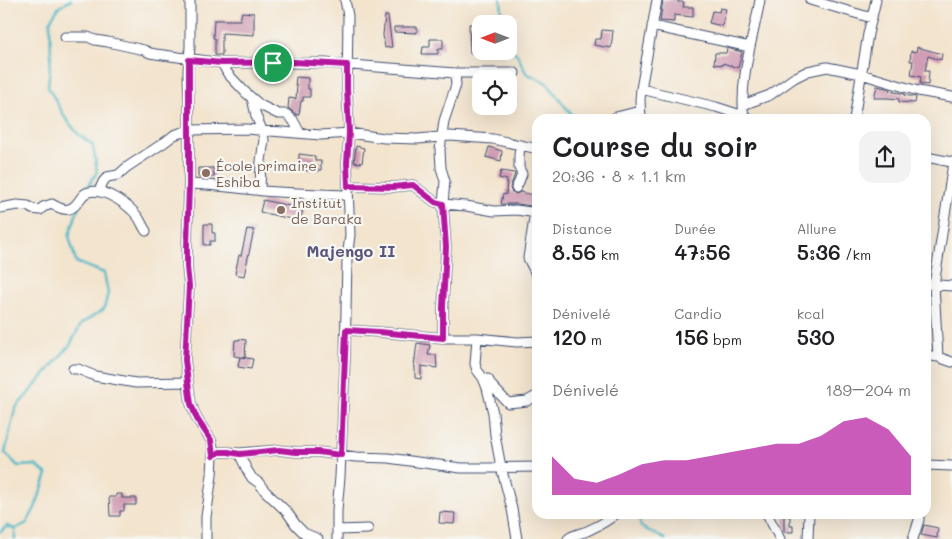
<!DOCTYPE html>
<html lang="fr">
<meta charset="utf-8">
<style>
:root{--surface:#fff;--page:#f2f2f2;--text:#202124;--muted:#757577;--accent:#b5179e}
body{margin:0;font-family:Mali,sans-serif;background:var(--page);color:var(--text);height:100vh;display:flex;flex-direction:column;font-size:19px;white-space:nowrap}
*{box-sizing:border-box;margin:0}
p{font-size:16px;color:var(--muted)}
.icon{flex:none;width:28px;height:28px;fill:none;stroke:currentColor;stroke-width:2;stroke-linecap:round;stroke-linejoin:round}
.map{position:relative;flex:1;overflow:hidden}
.sheet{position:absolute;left:532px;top:114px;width:399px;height:405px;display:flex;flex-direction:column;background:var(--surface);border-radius:15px;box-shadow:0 5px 20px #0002}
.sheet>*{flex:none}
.needle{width:32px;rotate:270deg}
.fabs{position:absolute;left:472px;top:15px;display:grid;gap:10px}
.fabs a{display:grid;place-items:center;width:45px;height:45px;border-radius:10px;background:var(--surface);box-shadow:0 5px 20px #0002;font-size:25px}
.pin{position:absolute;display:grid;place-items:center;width:42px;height:42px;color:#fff;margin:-21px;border:2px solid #fff;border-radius:50%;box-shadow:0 1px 5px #0007}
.round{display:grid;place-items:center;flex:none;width:52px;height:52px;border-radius:15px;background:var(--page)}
.headline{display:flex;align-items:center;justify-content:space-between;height:85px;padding:0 20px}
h1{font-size:28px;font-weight:600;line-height:38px}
.metrics{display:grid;grid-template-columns:repeat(3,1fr);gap:8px;height:85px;padding:5px 20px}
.metrics div{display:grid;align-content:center}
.metrics b{font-size:21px;font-weight:600}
.metrics small{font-size:14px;font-weight:400}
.metrics p{font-size:14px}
.chart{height:140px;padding:10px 20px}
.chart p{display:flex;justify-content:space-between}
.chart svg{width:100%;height:90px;margin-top:5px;fill:var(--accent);opacity:.7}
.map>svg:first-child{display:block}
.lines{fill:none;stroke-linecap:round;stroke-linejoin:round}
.stream{stroke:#4cb8c7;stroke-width:2.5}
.building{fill:#d09db4}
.minor-casing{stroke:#3b4a6f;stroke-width:11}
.minor{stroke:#fff;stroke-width:9}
.route-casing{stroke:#fff;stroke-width:10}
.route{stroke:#b5179e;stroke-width:6}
.education-dot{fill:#8d6e63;stroke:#f6f6f2;stroke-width:2}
.labels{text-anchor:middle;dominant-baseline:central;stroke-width:4.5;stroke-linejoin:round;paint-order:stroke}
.education-label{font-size:14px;fill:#785e54;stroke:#f6f6f2;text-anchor:start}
.quarter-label{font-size:16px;font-weight:bold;fill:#5a567c;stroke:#f6f6f2}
</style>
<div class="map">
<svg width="952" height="539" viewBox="0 0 952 539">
<rect width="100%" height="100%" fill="#f6f6f2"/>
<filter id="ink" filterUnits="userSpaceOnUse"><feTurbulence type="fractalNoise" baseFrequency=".02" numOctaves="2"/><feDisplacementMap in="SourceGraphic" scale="10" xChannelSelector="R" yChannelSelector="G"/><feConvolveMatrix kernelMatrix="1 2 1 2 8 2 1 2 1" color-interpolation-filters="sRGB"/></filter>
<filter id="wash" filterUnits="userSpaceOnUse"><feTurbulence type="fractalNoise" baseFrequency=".0096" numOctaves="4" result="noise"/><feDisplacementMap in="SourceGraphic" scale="20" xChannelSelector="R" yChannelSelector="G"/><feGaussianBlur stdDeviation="1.12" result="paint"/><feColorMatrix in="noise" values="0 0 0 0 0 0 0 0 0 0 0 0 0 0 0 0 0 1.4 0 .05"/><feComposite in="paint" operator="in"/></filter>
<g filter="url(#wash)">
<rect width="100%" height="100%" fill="#f3e4ce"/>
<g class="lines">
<path class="stream" d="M71 0 59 7 50 21 51 56 48 87 66 119 79 135 93 145 97 172 86 190
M501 0 503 24
M509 48 517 54 526 73 547 83 575 119
M637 514 641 527 665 539
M0 532 7 526 15 529
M15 539V529L27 523 35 508 47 474 35 465 18 466 5 453 15 409 70 345 81 324 104 309 108 293 104 273 76 262 69 236 79 206"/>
</g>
<g id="blocks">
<path class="building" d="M663 0H678V2H684L683 7H693V17L674 15V22L660 21Z
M720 8 726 9 722 26 709 23 712 11 719 12Z
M242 12 254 13V35L222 33V55H215V38H213L214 20H240Z
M385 16H388L392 47 385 48 383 35Z
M469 24H475L476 53 470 54Z
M394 27H417V33L394 32Z
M602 30 613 31 611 48 594 45 595 39H601Z
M430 39H443V49H438V54H422L423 47H430Z
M917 47 942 54 941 60 928 56 925 71H929L928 85 920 84 921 77 911 75 913 61H910L911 51 916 52Z
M727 48 742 52 738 68 723 63V65L714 64 715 53H726Z
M296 77 308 78V89H310V97H303V101H301L299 115H297L288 108 289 98 296 99 297 86H295Z
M877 86 890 89 889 91 901 93 905 94 904 95 916 97 915 103 899 102V99L887 98H874Z
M356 146 364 148 362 163 354 162Z
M489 147 502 151 501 161 486 157Z
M299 154 315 156V161H321V170H299Z
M198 168H214V177H198Z
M501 171 514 173 515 174 510 188 511 191 516 194 520 192 533 195V206L517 204H501L503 194 506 195 507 180 499 178Z
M263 200 303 209 300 221 260 212Z
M204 224H212V233H215V241H210V245H204Z
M247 229 254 230 244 276 235 274 239 255 241 256Z
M239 339 246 340 245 357H241L253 359 251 369 238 367 240 357 234 356 235 340H239Z
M417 343 430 345 428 355H436L437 368 421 366V379L415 378V366H414Z
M116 494H122V498H136V505H124V511H120V516H110L109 497H116Z
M440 512 455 513 454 524 439 523Z
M784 516H790V526H793V532H784Z
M924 525 938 528 937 538 921 535Z"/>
</g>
</g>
<g filter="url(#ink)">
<use href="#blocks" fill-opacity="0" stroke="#3b4a6f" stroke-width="1"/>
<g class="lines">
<g class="minor-casing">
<path id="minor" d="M190 0V47L188 71 189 103V184L187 247V267L189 286 185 360 191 404 197 419 211 440 213 447V455L212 475 206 517V539
M810 0 872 18
M652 26 750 47
M65 37H88L95 40 108 42 144 50 150 53 156 54 222 63H326L455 73H515
M222 63 228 74 245 92 260 105 278 114H286L293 120 300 133
M641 89 716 107 747 117
M252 98 256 116 262 130 264 140 261 161 260 190
M743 105 770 95 794 78 808 71 827 67 861 74 918 91 952 97
M613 119 616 117 640 111
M641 119 640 100 641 89 657 0
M744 119C739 79 753 39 760 0
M854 119 868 34 876 0
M926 157 952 162
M189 184C214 185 238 188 263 191 291 193 320 194 348 195
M348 186 393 187 413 185 435 202 443 204 466 206 494 211 516 210 538 213
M516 188 519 182 522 174 519 168V156L520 145
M99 191 103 182 107 177 118 175 127 167 165 142 174 135 189 130 246 129 321 135 349 133 384 138 418 139 450 136 493 139 538 149
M0 208 17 205 28 206 32 209 40 210 43 207 52 204C62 210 70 213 78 202 82 197 83 193 89 192 105 188 129 205 138 217 141 221 143 227 146 231
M535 212 528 258 538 278
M926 284 952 286
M346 330 379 332 443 338H477L517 342 538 341
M443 338V307L446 247 443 204 445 181 441 168 440 150 444 121 456 85 455 73
M477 338 475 364 477 370 483 378 487 388 493 413 495 435 501 467 512 509 517 539
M926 355 938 357 952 362
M938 357 934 285 952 170
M73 369H78L95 376 124 381 136 383 188 382
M488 379 492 386 508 403 527 401 538 395
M239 453 247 470 252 478 259 483 265 491 287 512 296 525 304 533 318 539
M213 455 220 452H228L239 453 279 450 296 452H318L356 457 388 458 461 468 538 467
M926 465 952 466
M767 514 780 539
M337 530 368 529
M337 539V510L340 477 345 361 347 259 350 235 347 163 349 133 347 89 348 16 345 0
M568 539C574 534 580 534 587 531 598 526 607 522 616 514
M808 539 809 514
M913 539 919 520V514"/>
</g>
<use href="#minor" class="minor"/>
</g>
</g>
<g class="lines" filter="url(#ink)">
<g class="route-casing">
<path id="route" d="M189 60 222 63 294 62 347 65V88L349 133 347 163 348 186 393 187 413 185 435 202 443 204 446 247 443 307V338L379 332 346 330 341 455 318 452H296L279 450 240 454 228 452H220L213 456 211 440 197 419 191 404 185 360 189 286 187 267V247L189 184Z"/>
</g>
<use href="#route" class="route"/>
</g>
<g class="education-dot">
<circle cx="206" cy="173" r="5"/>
<circle cx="281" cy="210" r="5"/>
</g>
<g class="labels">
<g class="education-label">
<text x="216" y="165">École primaire<tspan x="216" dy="16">Eshiba</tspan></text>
<text x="291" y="202">Institut<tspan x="291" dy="16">de Baraka</tspan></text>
</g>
<g class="quarter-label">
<text x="351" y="250">Majengo II</text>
</g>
</g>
</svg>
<div class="fabs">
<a><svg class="needle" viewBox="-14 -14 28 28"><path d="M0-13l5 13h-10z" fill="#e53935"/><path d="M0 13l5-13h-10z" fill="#757577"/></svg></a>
<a><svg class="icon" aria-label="locate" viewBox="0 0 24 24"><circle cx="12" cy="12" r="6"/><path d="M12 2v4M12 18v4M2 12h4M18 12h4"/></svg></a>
</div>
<div class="pin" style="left:273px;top:63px;background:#1e9e55"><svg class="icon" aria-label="arrive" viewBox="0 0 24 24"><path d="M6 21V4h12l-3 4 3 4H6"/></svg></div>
<section class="sheet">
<div class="headline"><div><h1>Course du soir</h1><p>20:36 · 8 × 1.1 km</p></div><a class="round"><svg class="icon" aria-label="share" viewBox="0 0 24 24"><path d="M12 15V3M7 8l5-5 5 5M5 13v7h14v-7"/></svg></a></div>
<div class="metrics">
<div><p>Distance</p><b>8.56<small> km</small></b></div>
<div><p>Durée</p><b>47:56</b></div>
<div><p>Allure</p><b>5:36<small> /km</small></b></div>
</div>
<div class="metrics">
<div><p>Dénivelé</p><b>120<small> m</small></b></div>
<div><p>Cardio</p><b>156<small> bpm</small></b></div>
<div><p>kcal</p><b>530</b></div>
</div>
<div class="chart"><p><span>Dénivelé</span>189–204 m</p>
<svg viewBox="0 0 160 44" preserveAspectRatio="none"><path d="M0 44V25L10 36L20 38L30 34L40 29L50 27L60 27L70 25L80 23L90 21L100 19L110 19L120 15L130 8L140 6L150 12L160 25V44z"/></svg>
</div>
</section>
</div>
